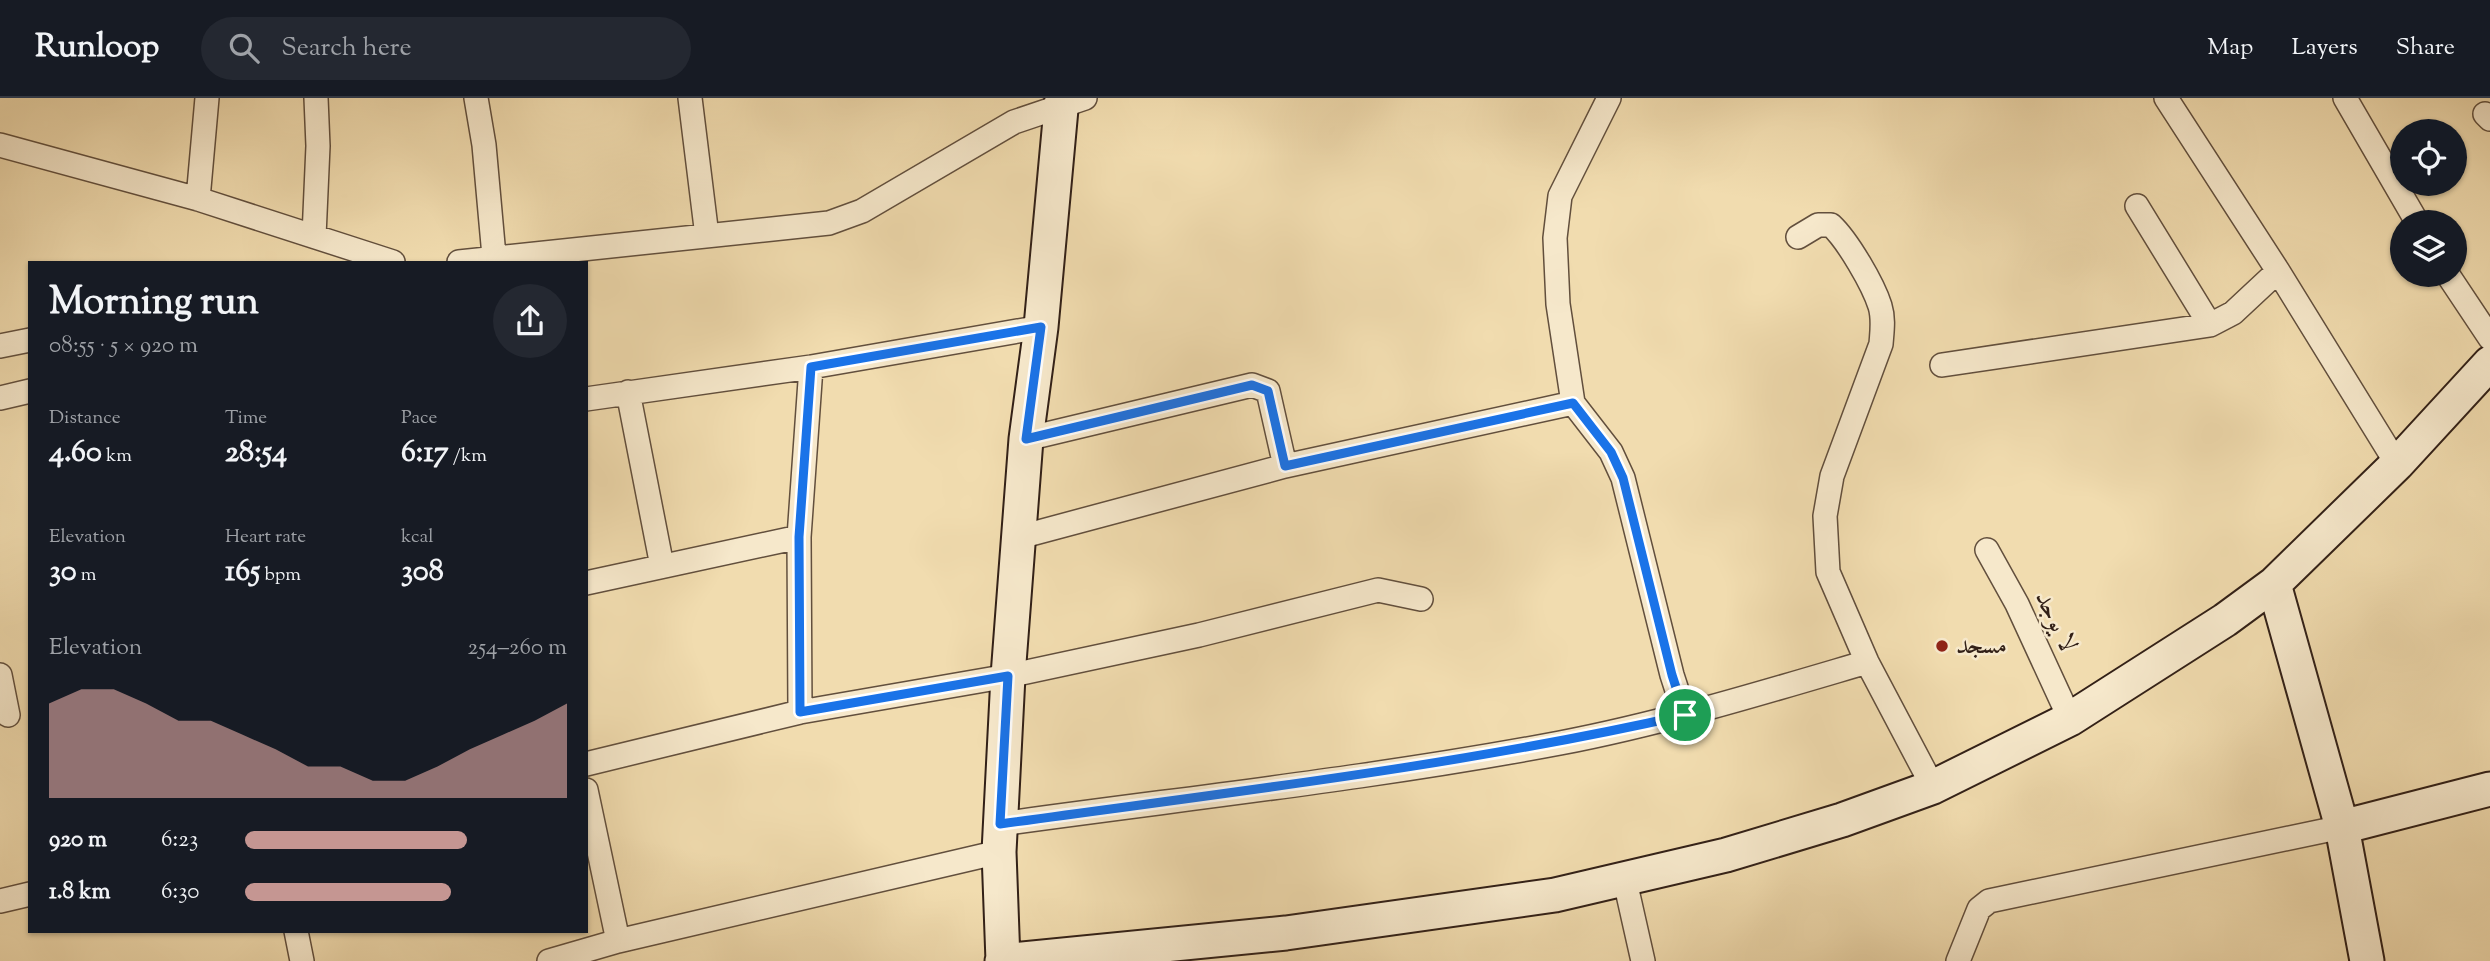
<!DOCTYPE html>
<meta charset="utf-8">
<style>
:root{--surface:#171b24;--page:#242831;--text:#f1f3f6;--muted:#9ea1a6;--line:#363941;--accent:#c59692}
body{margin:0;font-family:"Sorts Mill Goudy",Amiri,serif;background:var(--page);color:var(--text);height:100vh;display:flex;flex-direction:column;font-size:26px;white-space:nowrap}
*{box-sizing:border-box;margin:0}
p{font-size:23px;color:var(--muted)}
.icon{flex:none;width:38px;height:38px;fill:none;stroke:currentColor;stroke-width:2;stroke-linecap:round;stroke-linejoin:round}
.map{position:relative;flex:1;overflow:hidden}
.side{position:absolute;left:28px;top:163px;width:560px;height:672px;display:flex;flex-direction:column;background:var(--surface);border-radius:0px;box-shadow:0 2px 5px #0004}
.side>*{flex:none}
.controls{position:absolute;left:2390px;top:21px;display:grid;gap:14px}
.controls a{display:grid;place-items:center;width:77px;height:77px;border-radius:50%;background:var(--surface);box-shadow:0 2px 5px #0004;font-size:35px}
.pin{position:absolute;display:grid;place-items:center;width:60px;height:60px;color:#fff;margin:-30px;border:4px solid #fff;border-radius:50%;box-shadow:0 2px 7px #0007}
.round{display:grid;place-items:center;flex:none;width:74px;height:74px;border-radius:37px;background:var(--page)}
.head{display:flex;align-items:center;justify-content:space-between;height:119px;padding:0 21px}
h1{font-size:38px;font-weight:700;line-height:52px}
.stats{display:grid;grid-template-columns:repeat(3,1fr);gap:10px;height:119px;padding:7px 21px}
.stats div{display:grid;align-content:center}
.stats b{font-size:30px;font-weight:700}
.stats small{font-size:19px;font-weight:400}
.stats p{font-size:19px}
.chart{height:196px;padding:14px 21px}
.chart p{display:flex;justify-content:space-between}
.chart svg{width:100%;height:126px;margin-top:7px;fill:var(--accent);opacity:.7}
ul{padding:0 21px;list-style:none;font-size:23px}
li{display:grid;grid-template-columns:112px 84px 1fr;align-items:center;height:52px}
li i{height:18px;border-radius:9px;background:var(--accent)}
header{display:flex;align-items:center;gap:42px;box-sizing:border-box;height:98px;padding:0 35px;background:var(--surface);border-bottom:2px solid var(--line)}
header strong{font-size:33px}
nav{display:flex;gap:38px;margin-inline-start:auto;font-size:24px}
.search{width:490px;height:63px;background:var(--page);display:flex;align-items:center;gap:18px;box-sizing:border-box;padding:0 24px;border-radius:38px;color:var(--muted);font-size:26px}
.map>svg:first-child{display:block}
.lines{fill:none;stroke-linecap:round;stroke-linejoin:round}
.street-casing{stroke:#624f3d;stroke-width:26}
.secondary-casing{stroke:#322017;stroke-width:37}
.street{stroke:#f6e8cb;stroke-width:23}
.secondary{stroke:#f6e8cb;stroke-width:33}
.route-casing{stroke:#fff;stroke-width:14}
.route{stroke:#1a73e8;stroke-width:9}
.poi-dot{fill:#8f2418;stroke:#f6e8cb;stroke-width:2.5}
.labels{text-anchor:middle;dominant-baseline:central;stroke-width:5;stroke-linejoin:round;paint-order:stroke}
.street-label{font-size:26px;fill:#322017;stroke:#f6e8cb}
.poi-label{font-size:26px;fill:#322017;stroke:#f6e8cb;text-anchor:start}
</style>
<header>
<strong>Runloop</strong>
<div class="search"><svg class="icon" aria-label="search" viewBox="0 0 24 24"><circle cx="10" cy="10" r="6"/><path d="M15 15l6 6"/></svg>Search here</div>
<nav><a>Map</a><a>Layers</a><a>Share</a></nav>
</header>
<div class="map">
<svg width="2490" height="863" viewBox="0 0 2490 863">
<rect width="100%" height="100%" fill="#f1dcaf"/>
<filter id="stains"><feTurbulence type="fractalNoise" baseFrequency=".00286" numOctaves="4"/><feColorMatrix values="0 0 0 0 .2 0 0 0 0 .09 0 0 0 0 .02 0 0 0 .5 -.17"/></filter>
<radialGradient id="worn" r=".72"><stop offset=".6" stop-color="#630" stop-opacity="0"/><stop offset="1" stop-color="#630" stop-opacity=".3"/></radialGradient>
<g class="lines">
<g class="street-casing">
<path id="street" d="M476 0 484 47 494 158
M690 0 707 138
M1609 0 1560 98 1555 140 1558 206 1573 305 1611 354 1623 380 1672 577 1685 617
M2166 0 2278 173 2397 366
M2345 0 2417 124
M2485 16 2490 21
M0 47 198 101 393 164
M198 101 207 0
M2137 108 2210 227
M314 138 318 48 316 0
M1798 139 1818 127H1831C1848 143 1873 186 1880 208 1884 221 1882 233 1881 246L1832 378 1825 418 1828 474 1867 564 1933 689
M459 164 829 125 862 113 1014 24 1085 0
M2448 177 2490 240
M0 248 30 242
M1942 267 2210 227 2233 215 2278 173
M628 294 662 468
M0 300 30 293
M586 301 811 269 1041 229
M1026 341 1252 287 1268 293 1285 368
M1020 439 1285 368 1573 305
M1987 452 2017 506 2070 621
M586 485 799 439
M0 577 8 617
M800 614 799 439 811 269
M586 666 800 614 1008 578 1199 537 1378 492 1421 501
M586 692 618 843
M1000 726C1187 700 1375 680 1560 645 1664 625 1765 594 1867 564
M1625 783 1643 863
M0 803 30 796
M296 833 302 863
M549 863 618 843 999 754
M1958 863 1979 811 1989 803 2342 729"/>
</g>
<g class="secondary-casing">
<path id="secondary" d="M2274 486 2342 729 2367 863
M2342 729 2490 691
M1002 863 1286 835 1555 797 1726 757 1842 722 1933 689 2070 621 2225 522 2274 486 2397 366 2490 265
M1003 863 999 754 1008 578 1026 341 1041 229 1062 0"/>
</g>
<use href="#street" class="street"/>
<use href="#secondary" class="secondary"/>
</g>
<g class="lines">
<g class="route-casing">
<path id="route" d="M1041 229 1026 341 1252 287 1268 293 1285 368 1573 305 1611 354 1623 380 1672 577 1685 617C1459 668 1230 694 1000 726L1008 578 800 614 799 439 811 269Z"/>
</g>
<use href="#route" class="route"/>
</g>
<circle class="poi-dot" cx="1942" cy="548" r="7"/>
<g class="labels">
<g class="street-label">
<text transform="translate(2055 524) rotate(64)">لا يوجد</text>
</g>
<g class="poi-label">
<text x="1956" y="548">مسجد</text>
</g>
</g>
<rect width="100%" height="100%" filter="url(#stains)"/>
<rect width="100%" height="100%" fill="url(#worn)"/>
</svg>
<div class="controls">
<a><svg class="icon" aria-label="locate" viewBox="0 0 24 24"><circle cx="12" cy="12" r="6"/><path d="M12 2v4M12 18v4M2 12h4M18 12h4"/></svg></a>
<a><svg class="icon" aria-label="layers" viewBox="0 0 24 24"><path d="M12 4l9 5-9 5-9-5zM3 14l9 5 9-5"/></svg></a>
</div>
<div class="pin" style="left:1685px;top:617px;background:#1e9e55"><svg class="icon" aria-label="arrive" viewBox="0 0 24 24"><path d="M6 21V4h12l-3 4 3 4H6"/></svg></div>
<section class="side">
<div class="head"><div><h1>Morning run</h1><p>08:55 · 5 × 920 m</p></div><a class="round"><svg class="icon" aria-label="share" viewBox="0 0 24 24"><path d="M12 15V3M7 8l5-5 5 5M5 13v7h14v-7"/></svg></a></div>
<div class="stats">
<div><p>Distance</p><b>4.60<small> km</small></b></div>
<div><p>Time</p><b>28:54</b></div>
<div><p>Pace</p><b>6:17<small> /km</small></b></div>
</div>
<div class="stats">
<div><p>Elevation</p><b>30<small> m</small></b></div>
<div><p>Heart rate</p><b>165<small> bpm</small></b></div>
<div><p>kcal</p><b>308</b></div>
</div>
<div class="chart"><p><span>Elevation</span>254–260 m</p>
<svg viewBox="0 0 160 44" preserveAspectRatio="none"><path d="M0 44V11L10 6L20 6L30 11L40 17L50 17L60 22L70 27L80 33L90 33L100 38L110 38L120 33L130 27L140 22L150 17L160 11V44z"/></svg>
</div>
<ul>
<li><b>920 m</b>6:23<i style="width:69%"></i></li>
<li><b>1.8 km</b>6:30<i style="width:64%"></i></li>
</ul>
</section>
</div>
